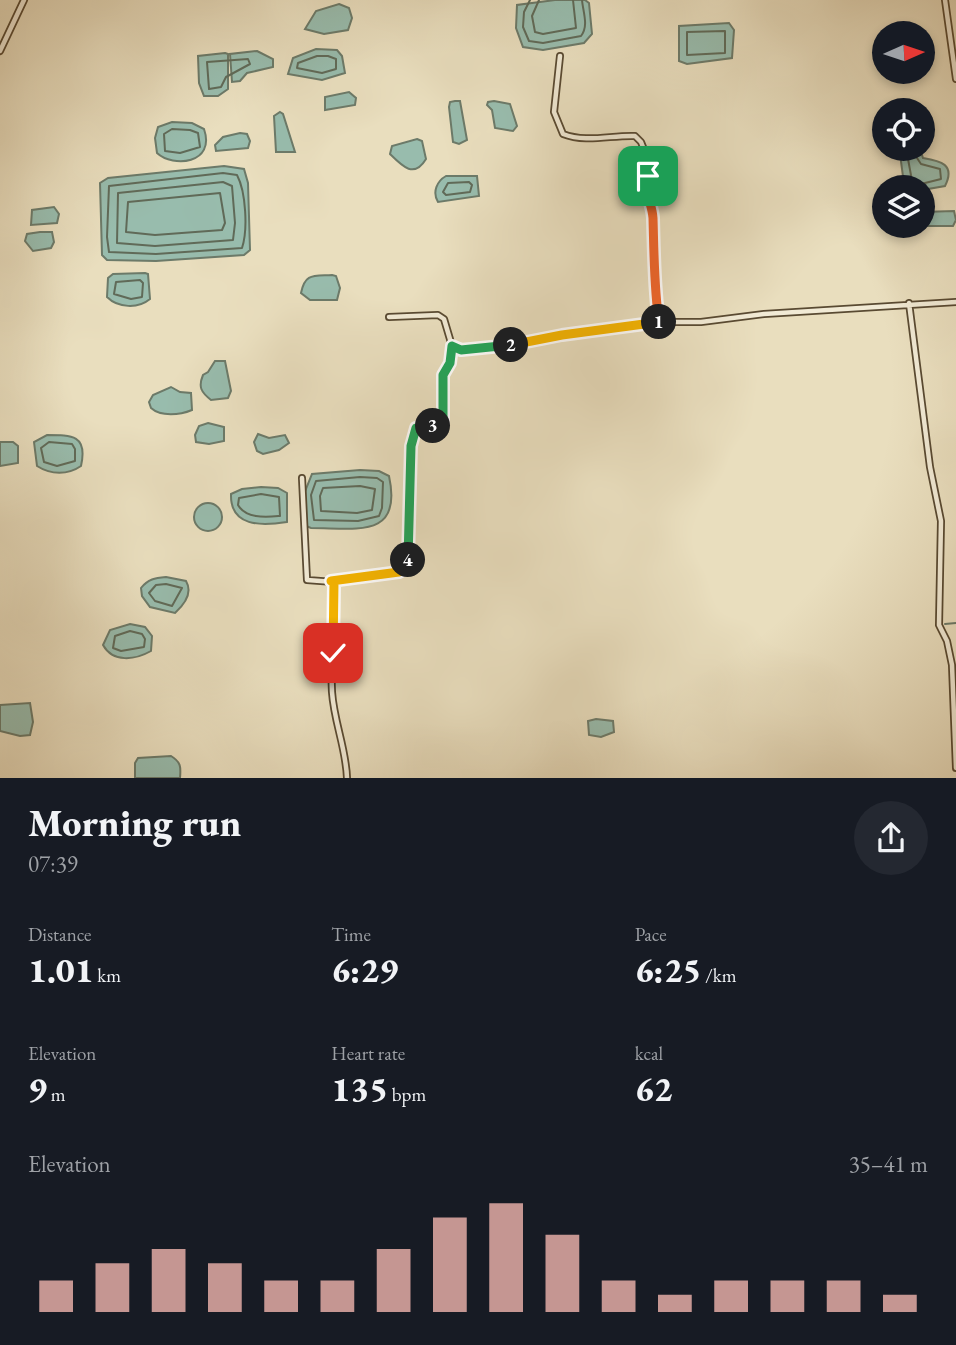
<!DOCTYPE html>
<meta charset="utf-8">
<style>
:root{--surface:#171b24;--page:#242831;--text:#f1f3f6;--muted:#9ea1a6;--accent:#c59692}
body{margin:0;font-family:"EB Garamond",serif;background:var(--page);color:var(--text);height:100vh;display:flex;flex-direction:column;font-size:26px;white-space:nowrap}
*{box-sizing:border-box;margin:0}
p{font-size:23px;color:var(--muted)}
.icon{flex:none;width:38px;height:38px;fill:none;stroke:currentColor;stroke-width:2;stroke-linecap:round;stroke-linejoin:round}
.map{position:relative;height:778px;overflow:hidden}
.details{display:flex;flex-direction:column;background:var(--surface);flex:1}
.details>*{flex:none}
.needle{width:46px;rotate:87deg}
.fabs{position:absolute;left:872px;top:21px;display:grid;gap:14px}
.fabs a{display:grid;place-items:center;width:63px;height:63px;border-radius:50%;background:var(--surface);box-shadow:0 4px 10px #0003;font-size:35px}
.pin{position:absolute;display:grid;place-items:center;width:60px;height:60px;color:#fff;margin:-30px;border-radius:14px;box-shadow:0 4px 10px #0006}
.km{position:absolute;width:35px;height:35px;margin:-18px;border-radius:50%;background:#222;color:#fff;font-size:19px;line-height:35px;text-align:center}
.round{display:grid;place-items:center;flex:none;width:74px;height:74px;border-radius:37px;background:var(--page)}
.overview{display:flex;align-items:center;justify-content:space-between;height:119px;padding:0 28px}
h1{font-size:38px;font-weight:800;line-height:52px}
.figures{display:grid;grid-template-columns:repeat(3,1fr);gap:10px;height:119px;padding:7px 28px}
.figures div{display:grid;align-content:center}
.figures b{font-size:35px;font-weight:800}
.figures small{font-size:19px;font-weight:400}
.figures p{font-size:19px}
.chart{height:196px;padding:14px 28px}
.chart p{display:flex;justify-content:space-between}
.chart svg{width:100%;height:126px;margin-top:7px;stroke:var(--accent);stroke-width:6}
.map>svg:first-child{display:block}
.water{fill:#98bcad;stroke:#6c7a69;stroke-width:2}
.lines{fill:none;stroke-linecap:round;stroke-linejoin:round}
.shore{stroke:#606a58;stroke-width:2}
.stream{stroke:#6c7a69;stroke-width:2}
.minor-casing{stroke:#594a32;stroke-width:8}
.minor{stroke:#f1ead5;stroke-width:4.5}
.split-1-casing{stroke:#fff;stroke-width:14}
.split-2-casing{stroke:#fff;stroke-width:14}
.split-3-casing{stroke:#fff;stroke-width:14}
.split-4-casing{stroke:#fff;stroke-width:14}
.split-5-casing{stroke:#fff;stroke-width:14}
.split-1{stroke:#f0652b;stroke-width:9}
.split-2{stroke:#f5b400;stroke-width:9}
.split-3{stroke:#22a559;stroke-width:9}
.split-4{stroke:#22a559;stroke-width:9}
.split-5{stroke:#f5b400;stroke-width:9}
</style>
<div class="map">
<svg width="956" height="778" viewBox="0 0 956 778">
<rect width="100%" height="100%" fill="#e9debe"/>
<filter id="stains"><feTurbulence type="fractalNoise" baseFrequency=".00286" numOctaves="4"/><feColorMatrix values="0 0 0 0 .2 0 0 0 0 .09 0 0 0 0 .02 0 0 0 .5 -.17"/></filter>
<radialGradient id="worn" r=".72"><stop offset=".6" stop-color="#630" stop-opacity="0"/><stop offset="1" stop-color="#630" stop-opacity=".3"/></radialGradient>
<path class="water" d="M555 0H585L589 3 592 34 584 43 543 50 523 47 516 28 517 5Z
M339 4 349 8 352 18 348 30 324 34 305 29 316 11Z
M729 23 734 30 732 58 687 64 679 61V26Z
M316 49 337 50 342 56 345 73 322 80 288 74 293 58Z
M257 51 273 59V67L247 73 240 81 232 82 230 54Z
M225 53 228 54V89L218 96H204L199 83 198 56Z
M349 92 356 98 355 105 325 110V97Z
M455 101H460L467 140 459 144 453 142 449 107 450 102Z
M494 101 510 104 517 126 513 131 495 128 492 110 487 105 488 102Z
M280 112 283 114 295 152H276L274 116Z
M172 122 192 123 204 129C216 164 173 168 157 153L155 138 158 127Z
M240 133 247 134 250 141 248 148 216 151 215 145 223 137Z
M417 139 422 141 426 159C414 179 402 166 390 154L392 146Z
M913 149H920L923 158C940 161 956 164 945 186L922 190V187H911L904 184 900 154Z
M224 166 244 169 248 183 250 250 244 255 156 261 107 260 102 255 100 183 108 178Z
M446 176H477L479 196 438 202C432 192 437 181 446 176Z
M54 207 59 214 57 223 31 225 32 210Z
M954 211 956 220 953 226H920L922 212Z
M40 232H52L54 242 51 248 33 251 25 241 27 234Z
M145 273 148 274 150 299C138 309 118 308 107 297L108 278 113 274Z
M332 275 336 276 340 288 337 300H310L301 293C305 273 313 276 332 275Z
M215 361H225L231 391 228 398 211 400C201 392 198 387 203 375L208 372Z
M171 387 180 392 191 393 192 410C180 415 161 417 151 408L149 402 153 395Z
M208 423 224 427V441L209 444 196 442 195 435 199 426Z
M258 434 269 438 285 435 289 443 279 450 263 454 257 451 254 442Z
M47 435C72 435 88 435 81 466 68 475 51 475 37 466L34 442Z
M0 442H13L18 446V463L0 466Z
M360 470 379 471 389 476C403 540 355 528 311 528L306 526 304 494 312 474Z
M261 487 278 488 287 493V522C261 526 230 527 231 494L242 489Z
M194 517a14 14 0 1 1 28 0a14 14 0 1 1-28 0Z
M166 577 186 581C193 593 185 604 175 613L150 607 142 596 141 588C148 579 155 578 166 577Z
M130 624 145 627 152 636 151 651C135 660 113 663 103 645L110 630Z
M30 703 33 722 30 735 20 736 0 731V705Z
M596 719 613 721 614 732 601 737 589 735 588 721Z
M171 756C181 762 181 767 180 778H135V763L138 758Z"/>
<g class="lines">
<path class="shore" d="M530 0 524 12 523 27 529 41 543 43 581 36C589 26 583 12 582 0
M539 0 532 16 535 32 543 34 576 28 573 0
M725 31V53L687 55V32Z
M328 56 336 59V69L322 73 297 68 298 63 317 56Z
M248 59 250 64 226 77 221 87 209 89 207 62Z
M172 129 190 130 198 133 200 147 180 153 165 151 164 134Z
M911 154 915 155 921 164 940 169 941 179 913 186 908 159Z
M223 173 237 175C246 192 248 230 242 248L156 254 109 252 107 237 109 186Z
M223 182 232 186 235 223 233 240 155 246 117 243 118 193Z
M469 182 472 185 470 192 446 195 443 192 448 183Z
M220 193 225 223 222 230 155 235 126 232 128 202Z
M140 280 143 283 142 297 131 299 114 294 116 282Z
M49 442 72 444 75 449V461L57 466 44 462 41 448Z
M360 477 377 478 383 482 382 508 379 516 358 521 314 520 311 495 316 481Z
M360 486 375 489 372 510 357 513 321 511 320 496 323 488Z
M261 494 279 497 280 516C266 517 246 519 238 505L239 498Z
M166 584 182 588 172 606 155 601 149 593 156 585Z
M130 631 142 634 145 639 144 647 121 651 113 648 115 636Z"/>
<path class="stream" d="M945 624 956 623"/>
<g class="minor-casing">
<path id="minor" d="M945 0 956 79
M0 51 24 0
M560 56 554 112 563 134C586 143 611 135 635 136L641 142 647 157 648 175 645 187 653 214 654 288 660 322
M909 303 930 467 941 521 939 625 947 641 952 665 956 768
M452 346 461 350 508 346 562 335 660 322H701L764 314 956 302
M302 478 307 580 334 582C335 619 330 656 332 692 334 722 346 748 347 778
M331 581 399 572 407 568 411 446 416 428 443 423V375L450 363 452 346 444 319 438 315 389 317"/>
</g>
<use href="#minor" class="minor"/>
</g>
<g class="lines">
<g class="split-1-casing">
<path id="split-1" d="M648 176C643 192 652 202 653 218 654 253 654 289 659 322"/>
</g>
<g class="split-2-casing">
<path id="split-2" d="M511 345 562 335 659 322"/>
</g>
<g class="split-3-casing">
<path id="split-3" d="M433 426 443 424V375L450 363 452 346 461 350 511 345"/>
</g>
<g class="split-4-casing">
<path id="split-4" d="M408 560 411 446 416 428 433 426"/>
</g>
<g class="split-5-casing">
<path id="split-5" d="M333 653 334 582 331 581 399 572 407 568 408 560"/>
</g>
<use href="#split-1" class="split-1"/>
<use href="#split-2" class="split-2"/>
<use href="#split-3" class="split-3"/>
<use href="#split-4" class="split-4"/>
<use href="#split-5" class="split-5"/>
</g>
<rect width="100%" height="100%" filter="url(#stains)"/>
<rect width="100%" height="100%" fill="url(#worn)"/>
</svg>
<div class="fabs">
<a><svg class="needle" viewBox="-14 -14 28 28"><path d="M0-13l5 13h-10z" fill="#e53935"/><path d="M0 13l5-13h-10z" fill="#9ea1a6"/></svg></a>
<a><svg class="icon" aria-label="locate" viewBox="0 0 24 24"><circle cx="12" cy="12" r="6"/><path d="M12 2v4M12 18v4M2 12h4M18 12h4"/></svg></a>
<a><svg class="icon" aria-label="layers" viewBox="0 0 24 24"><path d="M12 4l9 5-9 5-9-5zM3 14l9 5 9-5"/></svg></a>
</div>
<div class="pin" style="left:648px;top:176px;background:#1e9e55"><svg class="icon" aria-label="arrive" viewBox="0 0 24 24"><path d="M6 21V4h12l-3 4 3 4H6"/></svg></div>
<div class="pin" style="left:333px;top:653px;background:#d93025"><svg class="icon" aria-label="check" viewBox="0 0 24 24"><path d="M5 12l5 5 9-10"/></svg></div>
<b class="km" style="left:659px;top:322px">1</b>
<b class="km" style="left:511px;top:345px">2</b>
<b class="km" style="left:433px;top:426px">3</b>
<b class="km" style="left:408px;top:560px">4</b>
</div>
<section class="details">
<div class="overview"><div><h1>Morning run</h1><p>07:39</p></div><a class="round"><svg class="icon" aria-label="share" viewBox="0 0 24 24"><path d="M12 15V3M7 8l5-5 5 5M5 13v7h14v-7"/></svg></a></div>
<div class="figures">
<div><p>Distance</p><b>1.01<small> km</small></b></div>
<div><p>Time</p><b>6:29</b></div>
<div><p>Pace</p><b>6:25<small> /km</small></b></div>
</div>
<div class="figures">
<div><p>Elevation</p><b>9<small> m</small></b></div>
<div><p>Heart rate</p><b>135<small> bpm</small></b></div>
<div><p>kcal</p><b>62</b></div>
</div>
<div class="chart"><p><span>Elevation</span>35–41 m</p>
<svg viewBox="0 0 160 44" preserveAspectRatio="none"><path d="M5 44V33M15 44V27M25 44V22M35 44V27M45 44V33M55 44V33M65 44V22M75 44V11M85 44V6M95 44V17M105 44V33M115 44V38M125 44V33M135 44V33M145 44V33M155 44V38"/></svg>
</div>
</section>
